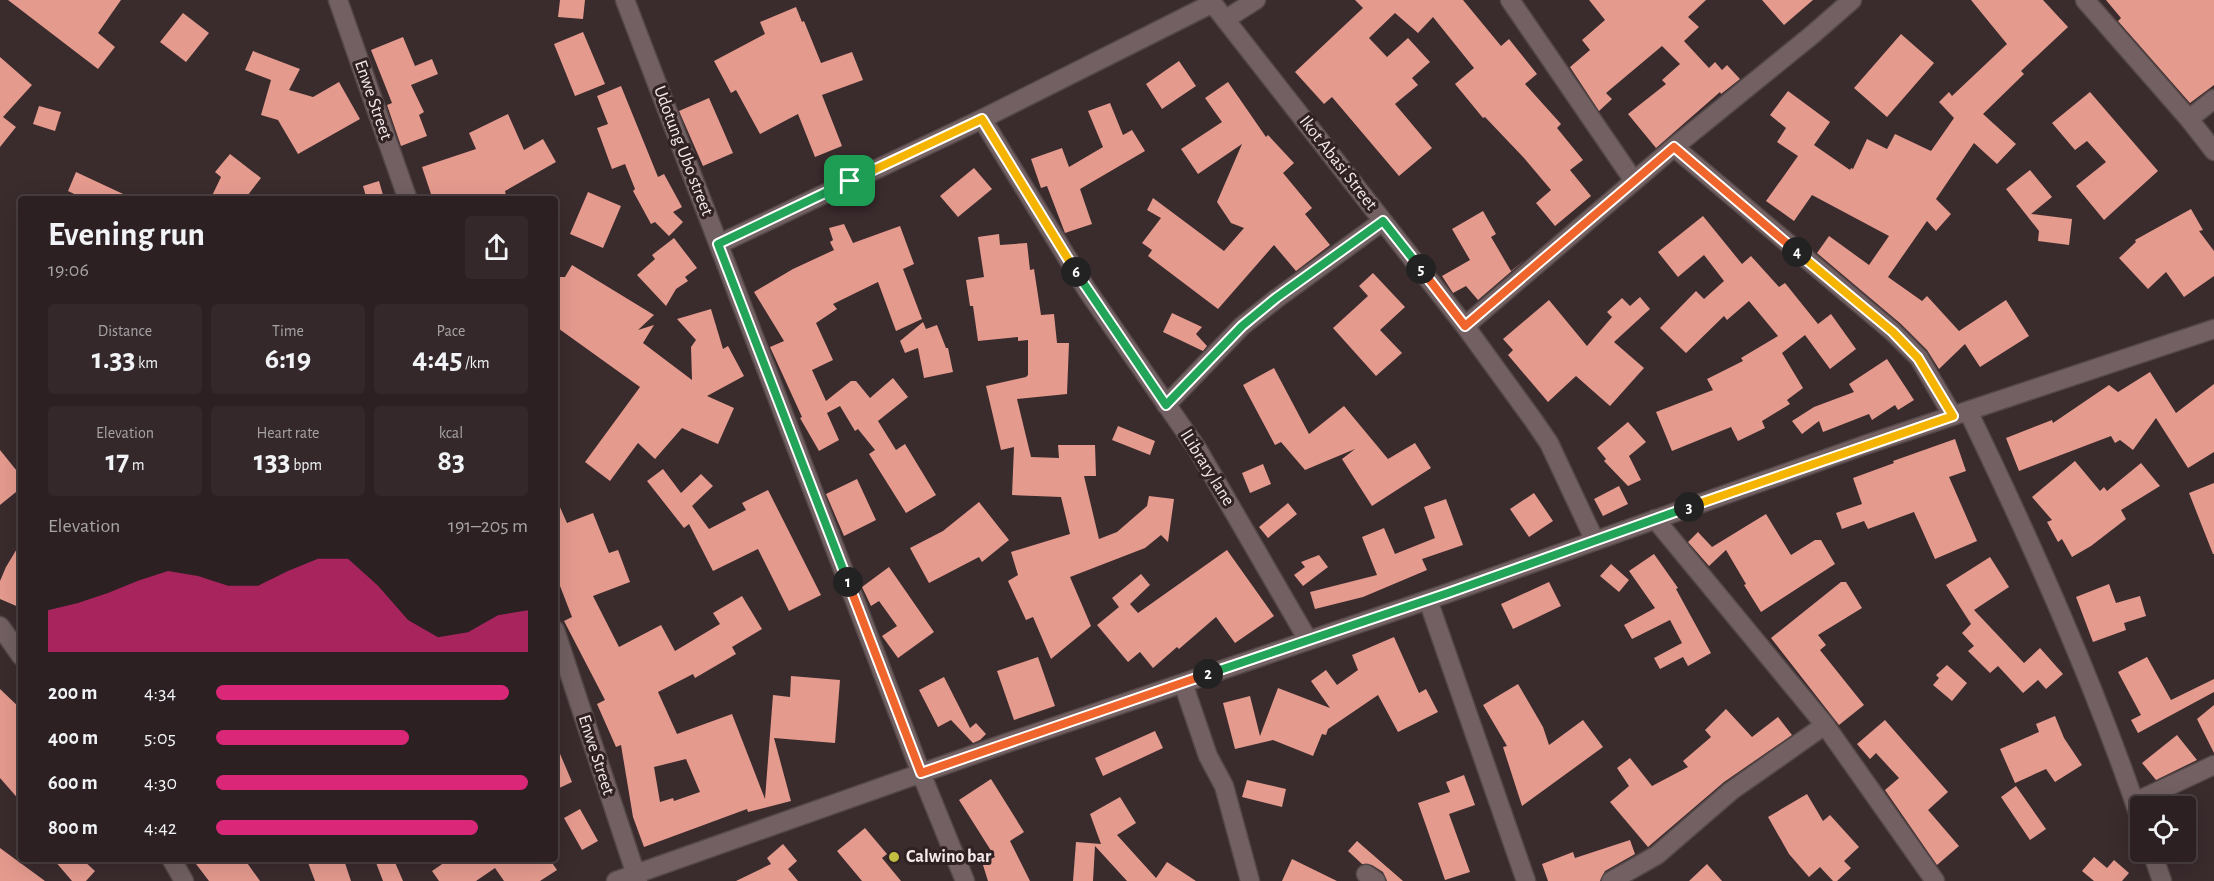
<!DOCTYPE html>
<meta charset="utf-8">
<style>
:root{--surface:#2c2022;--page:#34282a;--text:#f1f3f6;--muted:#a6a3a5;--line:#483e40;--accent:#db2777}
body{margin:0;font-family:"Alegreya Sans",sans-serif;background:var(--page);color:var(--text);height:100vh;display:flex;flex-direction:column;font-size:22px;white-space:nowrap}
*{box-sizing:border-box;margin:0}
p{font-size:20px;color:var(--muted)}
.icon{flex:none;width:33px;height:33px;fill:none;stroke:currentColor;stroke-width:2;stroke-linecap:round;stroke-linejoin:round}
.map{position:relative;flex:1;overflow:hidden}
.sheet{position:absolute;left:18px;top:196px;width:540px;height:666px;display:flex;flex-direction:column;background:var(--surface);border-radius:6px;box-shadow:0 6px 24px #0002,0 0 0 2px var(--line)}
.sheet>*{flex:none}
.buttons{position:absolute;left:2130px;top:796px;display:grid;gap:12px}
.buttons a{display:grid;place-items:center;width:66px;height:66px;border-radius:6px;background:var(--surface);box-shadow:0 6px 24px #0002,0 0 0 2px var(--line);font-size:30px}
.pin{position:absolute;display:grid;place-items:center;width:51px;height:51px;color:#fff;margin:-26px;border-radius:12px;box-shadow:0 3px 9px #0006}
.km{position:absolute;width:30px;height:30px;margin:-15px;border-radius:50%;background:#222;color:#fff;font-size:16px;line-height:30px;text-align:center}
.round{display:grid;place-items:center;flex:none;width:63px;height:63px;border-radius:6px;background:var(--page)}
.overview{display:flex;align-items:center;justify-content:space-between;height:102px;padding:0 30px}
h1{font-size:33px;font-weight:600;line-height:45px}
.stats{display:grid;grid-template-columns:repeat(3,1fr);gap:9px;height:102px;padding:6px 30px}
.stats div{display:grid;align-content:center;border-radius:6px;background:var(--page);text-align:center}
.stats b{font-size:30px;font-weight:600}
.stats small{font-size:16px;font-weight:400}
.stats p{font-size:16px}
.chart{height:168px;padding:12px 30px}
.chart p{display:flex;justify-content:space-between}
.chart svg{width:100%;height:108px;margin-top:6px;fill:var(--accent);opacity:.7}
ul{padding:0 30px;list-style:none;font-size:20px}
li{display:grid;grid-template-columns:96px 72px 1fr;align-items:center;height:45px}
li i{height:15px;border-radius:8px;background:var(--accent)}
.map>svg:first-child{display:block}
.building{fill:#e59a8e;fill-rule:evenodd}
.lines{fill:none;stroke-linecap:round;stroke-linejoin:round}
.minor-casing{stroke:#544748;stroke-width:21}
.minor{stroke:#726062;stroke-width:18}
.split-1-casing{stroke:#fff;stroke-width:12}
.split-2-casing{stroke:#fff;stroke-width:12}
.split-3-casing{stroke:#fff;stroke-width:12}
.split-4-casing{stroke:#fff;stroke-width:12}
.split-5-casing{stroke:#fff;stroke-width:12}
.split-6-casing{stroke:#fff;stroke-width:12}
.split-7-casing{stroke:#fff;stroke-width:12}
.split-1{stroke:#22a559;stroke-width:8}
.split-2{stroke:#f0652b;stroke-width:8}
.split-3{stroke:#22a559;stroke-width:8}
.split-4{stroke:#f5b400;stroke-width:8}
.split-5{stroke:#f0652b;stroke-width:8}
.split-6{stroke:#22a559;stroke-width:8}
.split-7{stroke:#f5b400;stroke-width:8}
.poi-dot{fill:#c1be40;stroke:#302123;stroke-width:2}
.labels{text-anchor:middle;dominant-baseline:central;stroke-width:6;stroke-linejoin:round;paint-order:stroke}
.street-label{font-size:18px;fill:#f4eaeb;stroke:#302123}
.poi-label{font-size:18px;font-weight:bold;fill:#f4eaeb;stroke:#302123;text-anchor:start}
</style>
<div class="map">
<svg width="2214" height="881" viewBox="0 0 2214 881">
<rect width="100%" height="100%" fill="#3a2b2d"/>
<path class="building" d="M8 0H121L98 33 115 47 98 69Z
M560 0H585L583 19 558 17Z
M1355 0H1463L1501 46 1509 39 1537 74 1525 84 1561 124 1557 128 1583 160 1570 170 1591 196 1555 226 1536 203 1551 190 1524 158 1485 117 1483 118 1455 84 1474 68 1433 17 1418 33 1395 13 1369 38 1387 57 1408 38 1430 62 1412 78 1418 85 1395 104 1432 148 1399 176 1332 97 1324 104 1295 72 1363 8Z
M1589 0H1706L1688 17 1699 27 1684 41 1709 68 1715 62 1722 70 1727 65 1740 79 1721 94 1720 92 1656 148 1628 114 1666 84 1662 80 1680 64 1662 46 1606 93 1612 99 1599 111 1570 67 1590 50 1582 40 1605 20Z
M1762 0H1813L1784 25Z
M1971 0H2043L2068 27 2021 71 2024 74 1983 114 2016 144 1997 164 1974 143 1936 199 1951 214 1936 231 1927 221 1888 277 1922 301 1927 296 1959 331 2006 300 2029 336 1980 367 1965 344 1939 369 1927 350 1901 324 1817 253 1829 236 1869 265 1889 236 1812 195 1794 221 1766 201 1798 156 1777 142 1786 128 1770 115 1788 91 1830 122 1814 145 1850 170 1851 168 1853 169 1867 139 1887 149 1895 134 1931 151 1954 118 1939 102 1949 92 1952 96 2007 44Z
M2106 0H2214V85L2190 103 2118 21 2121 18Z
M796 7 802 22 804 21 821 63 852 52 863 80 822 95 842 146 815 157 798 114 760 134 736 90 731 93 714 61 765 34 760 22Z
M183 13 209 33 186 62 160 42Z
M583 32 605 84 575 96 554 44Z
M1901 34 1934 63 1887 117 1854 88Z
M403 37 415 66 432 59 438 74 411 85 424 112 419 115 427 136 401 146 387 105 392 103 371 50Z
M253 51 300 69 289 90 313 97 339 82 360 119 298 154 278 120 261 115 271 80 245 70Z
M0 57 32 85 3 117 16 127 0 147Z
M1179 61 1196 86 1162 109 1146 84Z
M1228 82 1266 137 1268 135 1294 163 1283 173 1312 208 1305 214 1330 245 1296 271 1274 245 1218 309 1148 256 1152 250 1142 243 1161 218 1147 210 1153 198 1224 251 1244 228 1231 223 1217 202 1242 144 1198 174 1181 149 1222 122 1205 98Z
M621 86 658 177 664 174 682 207 673 212 683 222 669 236 655 222 651 224 633 191 635 189 625 164 612 169 597 128 608 124 597 96Z
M2090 92 2158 171 2104 220 2076 186 2106 162 2087 141 2075 150 2052 123Z
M709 98 733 153 703 166 679 111Z
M1110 103 1123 135 1132 130 1145 151 1080 189 1092 224 1065 233 1047 186 1041 188 1031 159 1062 148 1069 167 1103 147 1088 111Z
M39 106 61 112 55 131 33 124Z
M508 114 524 150 543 139 556 162 505 191 507 200H433L422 167 476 149 469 133Z
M230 154 261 178 244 200H210L221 177 215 172Z
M974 168 992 189 958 217 940 196Z
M2030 170 2052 197 2031 214 2072 219 2069 245 2038 241 2039 231 2006 189Z
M76 172 136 200H87L68 191Z
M379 181 383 195 367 200 363 186Z
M588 192 621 206 603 248 570 234Z
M2191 209 2203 230 2199 231 2214 251V276L2184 297 2166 272 2148 289 2119 258 2136 242 2135 240Z
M1483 211 1496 234 1491 237 1511 271 1527 258 1478 300 1466 286 1453 293 1442 276 1470 260 1452 229Z
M1703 216 1742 264 1751 256 1779 287 1785 283 1818 324 1831 314 1856 349 1830 369 1805 335 1782 353 1803 388 1787 400 1790 404 1762 421 1765 428 1738 441 1731 427 1672 451 1656 412 1713 390 1707 379 1743 361 1741 358 1778 336 1749 301 1727 320 1724 316 1686 353 1660 328 1696 291 1704 299 1724 281 1704 255 1678 277 1658 252Z
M844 224 853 243 900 226 914 264 903 269 922 319 896 331 878 282 833 304 837 309 816 323 833 360 812 370 826 401 851 381H856L870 398 893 378 908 397 878 421 896 450 905 444 936 495 906 513 869 454 875 450 858 429 855 431 840 406 827 413 839 440 819 451 800 418 802 417 770 347 784 341 754 292 793 269 834 250 830 242 833 240 829 228Z
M999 234 1000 245 1027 243 1030 270 1034 269 1041 315 1054 314 1057 343H1069L1067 394 1017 399 1031 457 1059 458 1058 445H1095L1096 476H1084L1099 539 1117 532 1147 506 1149 496 1174 499 1168 542 1161 535 1145 548 1070 577 1091 626 1051 659 1033 617 1026 620 1008 581 1018 575 1011 552 1070 534 1061 497 1012 495 1014 447 1001 450 986 386 1026 377 1028 375V340L1018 341V337L978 341 973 306H970L966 280 984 277 978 237Z
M674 238 697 268 685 277 688 281 676 289 666 306 637 275 655 259 652 255Z
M572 265 654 315 638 330 654 325 643 343 692 380 691 347 696 340 677 319 711 309 723 349 728 346 744 376 707 396 734 408 718 444 682 428 655 459 638 443 610 481 585 462 640 387 555 326V277H565Z
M1373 273 1405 307 1380 330 1402 353 1376 376 1333 328 1368 296 1359 286Z
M1640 297 1650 309 1614 342 1644 368 1610 406 1576 376 1548 402 1508 355 1513 350 1503 339 1549 300 1587 346 1612 317 1607 312 1622 298 1630 306Z
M1172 313 1202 327 1196 334 1207 346 1203 351 1163 332Z
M923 322 926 329 937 325 946 348H948L953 372 924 378 918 348 905 353 900 341Z
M1887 359 1914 400 1898 410 1895 405 1872 420 1869 414 1823 432 1819 421 1802 434 1792 421 1814 407 1854 392 1849 384Z
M1274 368 1309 434 1344 406 1388 459 1415 443 1431 468 1372 506 1342 459 1355 449 1305 470 1281 442 1275 445 1243 385Z
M2150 372 2176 413 2214 384V452L2188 468 2156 418 2133 450 2120 440 2115 443 2111 436 2019 471 2006 438 2052 420 2053 423 2109 385 2118 392Z
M1628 422 1646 442 1629 456 1641 480 1628 486 1604 461 1606 459 1597 448Z
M1118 426 1155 441 1150 455 1112 440Z
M1955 439 1966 471 1949 477 1977 541 1935 559 1914 512 1868 529 1864 521 1842 529 1836 513 1862 504 1853 478 1894 463 1893 461Z
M0 450 21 476V488L0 505Z
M2075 461 2100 491 2104 487 2107 491 2141 463 2160 486 2121 510 2126 519 2091 546 2072 557 2062 539 2058 542 2047 522 2052 520 2032 497Z
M1263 464 1271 484 1250 493 1242 473Z
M663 469 681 493 701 474 713 486 692 506 709 529 746 510 742 503 768 490 821 595 789 611 758 549 713 571 689 524 684 528 647 481Z
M857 479 876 520 844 536 826 494Z
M2214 483V554H2213L2189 493Z
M1619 486 1628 504 1603 516 1594 499Z
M1534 493 1553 521 1529 537 1510 509Z
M555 496 567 523 593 513 609 553 618 550 630 582 593 596 619 647 661 625 675 651 720 624 713 613 742 596 762 629 732 647 736 654 695 678 693 674 658 692 677 734 732 714 765 799 773 695 790 697 791 676 840 680 835 743 774 738 791 801 748 812 747 809 644 847 633 817 621 745 616 747 597 704 605 700 564 621 572 617 555 573ZM686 759 700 792 674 801 673 798 660 802 654 767Z
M1446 499 1463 545 1422 559 1427 570 1363 597 1315 609 1310 592 1377 575 1362 537 1384 528 1395 554 1435 538 1424 507Z
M979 502 1009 540 982 562 979 557 929 583 910 548 943 531Z
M1288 503 1297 514 1268 538 1259 527Z
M1766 514 1791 555 1815 540H1821L1835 564 1761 612 1744 585 1746 584 1726 550 1709 566 1688 542 1698 532 1712 547Z
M21 542V608L0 599V581L6 567Z
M1227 550 1274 616 1235 643 1216 617 1179 649 1177 647 1153 668 1140 652 1128 662 1097 625 1119 607 1112 598 1141 574 1150 585 1130 604 1138 613Z
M1654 554 1678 588 1676 589 1711 653 1688 666 1683 657 1660 669 1654 658 1682 643 1670 620 1632 639 1624 625 1655 608 1629 571Z
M1319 555 1328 567 1303 586 1294 575 1305 567 1301 562Z
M1990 557 2009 587 1974 610 2024 663 2040 648 2063 674 2046 689 2038 680 2023 693 1998 666 1990 673 1968 651 1974 646 1962 633 1971 624 1946 585Z
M1611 564 1629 580 1619 592 1600 576Z
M889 567 934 632 898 658 882 636 897 626 879 601 871 606 862 587Z
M1549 582 1561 606 1513 629 1501 604Z
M1841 582H1846L1862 608 1818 635 1826 645 1820 650 1864 705 1839 725 1771 638Z
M2109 584 2116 603 2140 596 2146 616 2124 623 2126 630 2093 642 2076 597Z
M1394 637 1419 693 1426 689 1438 712 1398 732 1378 695 1328 729 1326 735 1322 734 1313 756 1273 740 1235 749 1223 703 1250 696 1260 736 1278 688 1330 708 1311 681 1326 670 1337 685 1358 670 1352 655Z
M1038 657 1055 706 1014 720 997 671Z
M2147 657 2171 700 2214 679V692L2138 733 2131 720 2141 715 2118 672Z
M1947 665 1967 683 1952 701 1933 685 1939 678 1936 675Z
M944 677 970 728 976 723 986 734 980 740 973 743 951 720 938 727 919 690Z
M1518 684 1543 727 1549 745 1583 720 1603 747 1522 806 1503 747 1507 746 1483 705Z
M0 689 21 709V802L0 778Z
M2214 705V753L2197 719Z
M1726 709 1752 737 1778 717 1792 735 1724 782 1648 847 1610 802 1629 786 1617 768 1630 758 1652 786 1688 767 1683 761 1711 737 1705 730Z
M2055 716 2064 738 2082 765 2055 782 2046 769 2015 783 2000 749 2039 732 2036 724Z
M1885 720 1948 792 1928 810 1959 846 1937 865 1885 790 1899 778 1876 753 1870 759 1857 744Z
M1155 731 1163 748 1103 776 1095 758Z
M2177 735 2197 760 2156 780 2142 763Z
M555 742 572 782 555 790Z
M1464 775 1475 805 1449 814 1470 872 1445 880 1418 803 1450 792 1446 782Z
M991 779 1024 832 1010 841 1030 881H988L982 862 995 857 959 800Z
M1247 780 1286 789 1282 807 1242 797Z
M2016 786 2046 829 2030 840 2001 797Z
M1807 794 1823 821 1830 815 1859 847 1844 861 1851 868 1837 881H1833L1820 867 1809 877 1789 854 1768 817Z
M1120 797 1136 823 1117 835 1156 878 1167 862 1196 881H1127L1095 846 1093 881H1073L1076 842 1101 844 1090 814Z
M580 809 598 841 582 850 564 818Z
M865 828 887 854 882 858 901 881H862L837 851Z
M1630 840 1635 854 1605 871 1600 881H1548L1542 864 1573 852 1575 858Z
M1357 841 1403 881H1387L1383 872 1372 865 1362 864 1348 851Z
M783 844 797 861 788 869 798 881H736L771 864 767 858Z
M0 848 45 881H0Z
M2094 857 2107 868 2114 860 2129 873 2122 881H2094L2082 871Z
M1292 859 1337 881H1282Z
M54 860H83L95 871 86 881H72Z
M193 860H245L260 881H209Z
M307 860H344L351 881H315Z
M375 860H394L403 881H383Z
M448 860H550L557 870 540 881H504L495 868 476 881H439L432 871Z
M1707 864 1722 881H1689Z"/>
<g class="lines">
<g class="minor-casing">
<path id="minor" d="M338 0 408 200
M625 0 921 773 965 881
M1210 0 1465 326 1534 421 1549 443 1595 541
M1510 0 1634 181
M2085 0 2189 119 2214 151
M1226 19 1256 0
M982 119 1087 290 1198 450 1308 640
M2189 119 2214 99
M1674 147 1893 332 1919 358 1953 416
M719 244 982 119 1213 3
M1465 326 1674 147 1812 35 1852 0
M1166 405 1242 326 1276 299 1383 221
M1968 411C2032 544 2092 678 2140 818
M1655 519 1825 725 1935 881
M1428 600 1526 881
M0 626 21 656
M555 630 638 881
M1183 683 1208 756 1224 786 1250 881
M2135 802 2214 765
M2152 852 2162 881
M172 860 184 881
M1366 874 1376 881
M616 881 998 746 1448 593 1865 445 2214 329
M1611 881 1657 855 1731 791 1825 725"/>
</g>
<use href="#minor" class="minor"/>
</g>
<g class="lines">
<g class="split-1-casing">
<path id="split-1" d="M848 582 718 244 850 181"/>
</g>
<g class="split-2-casing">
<path id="split-2" d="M848 582 921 773 1208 674"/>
</g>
<g class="split-3-casing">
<path id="split-3" d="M1208 674 1448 593 1689 507"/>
</g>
<g class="split-4-casing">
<path id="split-4" d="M1689 507 1953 416 1918 358 1893 332 1797 252"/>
</g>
<g class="split-5-casing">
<path id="split-5" d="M1421 269 1465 326 1674 147 1797 252"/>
</g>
<g class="split-6-casing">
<path id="split-6" d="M1076 272 1166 405 1242 326 1276 298 1383 221 1421 269"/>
</g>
<g class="split-7-casing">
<path id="split-7" d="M850 181 982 119 1076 272"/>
</g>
<use href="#split-1" class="split-1"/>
<use href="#split-2" class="split-2"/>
<use href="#split-3" class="split-3"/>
<use href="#split-4" class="split-4"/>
<use href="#split-5" class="split-5"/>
<use href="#split-6" class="split-6"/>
<use href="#split-7" class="split-7"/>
</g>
<circle class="poi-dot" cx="894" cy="857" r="6"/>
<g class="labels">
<g class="street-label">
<text transform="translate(373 100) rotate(71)">Enwe Street</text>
<text transform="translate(683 151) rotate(69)">Udotung Ubo street</text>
<text transform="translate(1338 163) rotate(52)">Ikot Abasi Street</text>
<text transform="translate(1207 468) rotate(58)">lLibrary lane</text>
<text transform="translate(596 755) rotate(72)">Enwe Street</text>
</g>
<g class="poi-label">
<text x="906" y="857">Calwino bar</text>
</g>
</g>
</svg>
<div class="buttons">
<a><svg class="icon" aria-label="locate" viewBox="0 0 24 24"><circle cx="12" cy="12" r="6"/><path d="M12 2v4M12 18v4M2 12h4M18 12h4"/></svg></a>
</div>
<div class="pin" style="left:850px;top:181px;background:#1e9e55"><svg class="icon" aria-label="arrive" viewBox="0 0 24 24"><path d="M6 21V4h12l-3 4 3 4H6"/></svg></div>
<b class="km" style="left:848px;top:582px">1</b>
<b class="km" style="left:1208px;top:674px">2</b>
<b class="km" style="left:1689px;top:507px">3</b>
<b class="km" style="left:1797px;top:252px">4</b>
<b class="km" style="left:1421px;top:269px">5</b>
<b class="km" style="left:1076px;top:272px">6</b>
<section class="sheet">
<div class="overview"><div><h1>Evening run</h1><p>19:06</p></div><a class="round"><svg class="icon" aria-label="share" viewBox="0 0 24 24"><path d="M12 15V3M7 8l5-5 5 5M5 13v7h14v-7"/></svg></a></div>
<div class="stats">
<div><p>Distance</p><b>1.33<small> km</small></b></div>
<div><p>Time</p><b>6:19</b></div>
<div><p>Pace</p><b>4:45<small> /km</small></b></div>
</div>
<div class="stats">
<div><p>Elevation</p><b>17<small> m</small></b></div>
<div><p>Heart rate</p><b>133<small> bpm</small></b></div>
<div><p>kcal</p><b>83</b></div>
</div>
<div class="chart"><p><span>Elevation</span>191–205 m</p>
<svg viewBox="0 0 160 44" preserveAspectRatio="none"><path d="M0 44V27L10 24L20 20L30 15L40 11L50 13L60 17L70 17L80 11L90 6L100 6L110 17L120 31L130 38L140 36L150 29L160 27V44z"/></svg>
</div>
<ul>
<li><b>200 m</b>4:34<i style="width:94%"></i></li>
<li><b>400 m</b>5:05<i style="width:62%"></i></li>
<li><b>600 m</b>4:30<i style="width:100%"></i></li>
<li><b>800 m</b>4:42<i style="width:84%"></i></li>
</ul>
</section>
</div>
